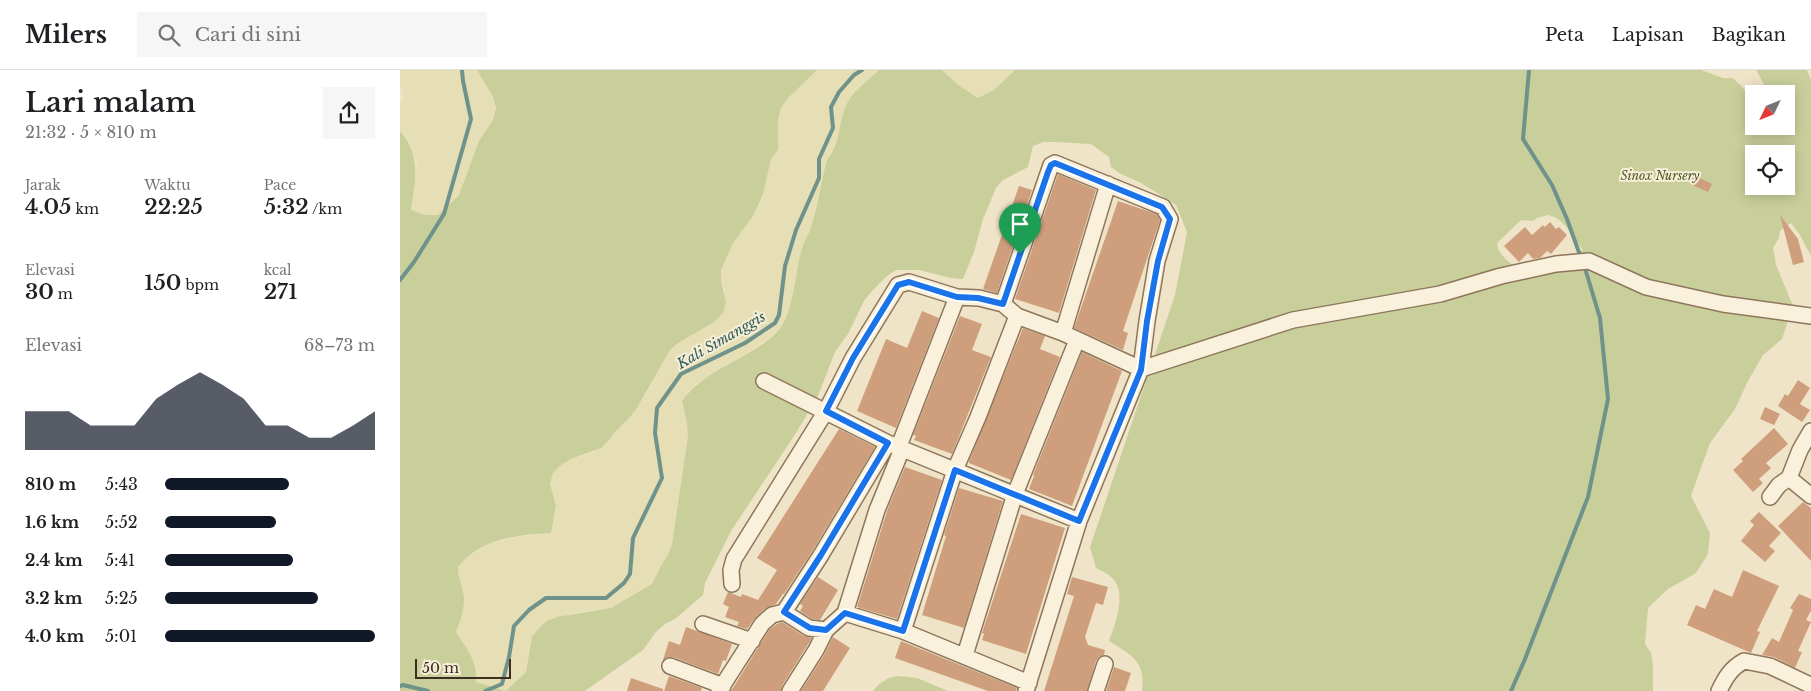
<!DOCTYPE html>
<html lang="id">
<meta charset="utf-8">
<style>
:root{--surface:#fff;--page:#f6f6f6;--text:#202124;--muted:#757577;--line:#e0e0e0;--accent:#111827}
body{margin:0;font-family:"Libre Baskerville",serif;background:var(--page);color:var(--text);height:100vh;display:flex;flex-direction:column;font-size:19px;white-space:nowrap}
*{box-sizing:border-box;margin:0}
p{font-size:16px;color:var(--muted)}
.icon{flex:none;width:28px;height:28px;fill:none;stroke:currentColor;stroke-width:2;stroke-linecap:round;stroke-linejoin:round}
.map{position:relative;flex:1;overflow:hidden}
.details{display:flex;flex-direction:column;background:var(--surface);width:400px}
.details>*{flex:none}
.needle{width:32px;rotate:227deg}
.fabs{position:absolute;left:1345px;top:15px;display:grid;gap:10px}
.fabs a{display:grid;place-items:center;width:50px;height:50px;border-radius:0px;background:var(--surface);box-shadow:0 2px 12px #0003;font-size:25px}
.scale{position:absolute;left:15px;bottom:12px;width:96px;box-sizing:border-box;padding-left:5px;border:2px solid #3d2e20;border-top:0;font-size:14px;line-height:18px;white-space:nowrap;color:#3d2e20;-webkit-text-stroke:4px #f7eed8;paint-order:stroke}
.pin{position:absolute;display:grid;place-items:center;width:42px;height:42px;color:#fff;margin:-51px -21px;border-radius:50% 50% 50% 0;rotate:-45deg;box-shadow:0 0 5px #0007}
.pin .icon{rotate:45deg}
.round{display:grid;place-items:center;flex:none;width:52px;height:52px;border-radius:0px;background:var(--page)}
.overview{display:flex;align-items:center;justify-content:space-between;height:85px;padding:0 25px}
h1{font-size:28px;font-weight:600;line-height:38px}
.stats{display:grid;grid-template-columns:repeat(3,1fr);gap:8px;height:85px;padding:5px 25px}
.stats div{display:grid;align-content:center}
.stats b{font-size:21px;font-weight:600}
.stats small{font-size:14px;font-weight:400}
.stats p{font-size:14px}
.chart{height:140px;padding:10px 25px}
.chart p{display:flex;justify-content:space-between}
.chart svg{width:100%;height:90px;margin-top:5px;fill:var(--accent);opacity:.7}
ul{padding:0 25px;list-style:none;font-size:16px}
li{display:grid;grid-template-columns:80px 60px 1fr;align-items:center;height:38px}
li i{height:12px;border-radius:6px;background:var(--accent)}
header{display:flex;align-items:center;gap:30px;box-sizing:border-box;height:70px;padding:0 25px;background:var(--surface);border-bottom:1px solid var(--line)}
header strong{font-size:24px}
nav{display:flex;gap:28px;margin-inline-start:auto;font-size:18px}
.search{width:350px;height:45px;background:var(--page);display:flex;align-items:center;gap:12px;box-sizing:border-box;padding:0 18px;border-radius:0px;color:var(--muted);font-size:19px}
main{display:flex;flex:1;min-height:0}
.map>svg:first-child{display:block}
.farmland{fill:#e6deb5}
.green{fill:#c9cf9b;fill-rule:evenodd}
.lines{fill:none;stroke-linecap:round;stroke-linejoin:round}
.stream{stroke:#6f938a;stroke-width:4}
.building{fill:#cf9f7d}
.minor-casing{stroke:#8d765c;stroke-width:18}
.minor{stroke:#faf1dc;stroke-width:15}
.route-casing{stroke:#fff;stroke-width:10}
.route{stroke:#1a73e8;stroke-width:6}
.labels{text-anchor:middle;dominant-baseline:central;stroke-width:4;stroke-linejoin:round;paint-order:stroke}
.park-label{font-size:12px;font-style:italic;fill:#4d5a26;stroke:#f7eed8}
.water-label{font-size:14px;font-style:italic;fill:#2f5d5a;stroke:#f7eed8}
</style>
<header>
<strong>Milers</strong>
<div class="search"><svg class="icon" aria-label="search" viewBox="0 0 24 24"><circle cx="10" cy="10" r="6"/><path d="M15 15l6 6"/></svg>Cari di sini</div>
<nav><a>Peta</a><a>Lapisan</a><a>Bagikan</a></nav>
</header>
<main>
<section class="details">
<div class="overview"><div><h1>Lari malam</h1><p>21:32 · 5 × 810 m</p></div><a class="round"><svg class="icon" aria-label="share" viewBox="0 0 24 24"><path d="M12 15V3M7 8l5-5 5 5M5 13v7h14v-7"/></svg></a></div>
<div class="stats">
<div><p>Jarak</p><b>4.05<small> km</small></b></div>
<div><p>Waktu</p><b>22:25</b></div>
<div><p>Pace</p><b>5:32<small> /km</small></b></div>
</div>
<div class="stats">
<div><p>Elevasi</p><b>30<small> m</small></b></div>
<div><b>150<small> bpm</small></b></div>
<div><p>kcal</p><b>271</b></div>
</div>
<div class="chart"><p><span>Elevasi</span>68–73 m</p>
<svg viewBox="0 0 160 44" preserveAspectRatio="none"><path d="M0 44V25L10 25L20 25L30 32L40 32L50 32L60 19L70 12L80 6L90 12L100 19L110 32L120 32L130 38L140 38L150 32L160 25V44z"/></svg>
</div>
<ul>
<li><b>810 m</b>5:43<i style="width:59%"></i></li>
<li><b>1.6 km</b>5:52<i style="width:53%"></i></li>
<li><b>2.4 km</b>5:41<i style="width:61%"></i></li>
<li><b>3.2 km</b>5:25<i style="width:73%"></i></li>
<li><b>4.0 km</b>5:01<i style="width:100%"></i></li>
</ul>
</section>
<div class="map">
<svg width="1411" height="621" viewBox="0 0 1411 621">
<rect width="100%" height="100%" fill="#f0e4c8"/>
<path class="farmland" d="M0 0H77L93 27 96 38 93 50 79 71 59 125 38 145H25L11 140 17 94 9 71 0 61V36L3 26 0 14Z
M417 0H479L457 19 445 38 434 82 427 90 411 156 402 177 391 231 383 253 377 262 345 285 296 314 282 331 287 353 288 366 272 474 268 485 262 494 252 515 211 538 168 544 128 591 126 602 106 621 76 612 77 602 74 592 56 562 63 539 58 497 66 486 84 475 116 467 151 463 156 436 150 414 153 403 161 395 171 389 192 383 209 370 216 361 230 347 243 329 270 280 325 222 321 211V200L333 173 353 146 363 124 371 89 378 80V50L381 38 387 29Z
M542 0H615L594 20 578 28 558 15Z"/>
<path class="green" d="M77 0H417L387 29 381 38 378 50V80L371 89 363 124 353 146 333 173 321 200V211L326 232 323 243 314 252 278 273 270 280 237 338 230 347 216 361 209 370 201 378 171 389 161 395 153 403 150 414 156 436 151 463C117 465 80 468 58 497 58 508 63 518 64 529 64 541 60 551 56 562 66 578 79 593 76 612L106 621 126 602 132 567 139 558 147 551 157 547 211 538 252 514 262 494 268 485 272 474 288 366 287 353 282 331C306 298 349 290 377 262 394 244 395 201 402 178 404 171 409 164 411 157 418 135 421 112 427 90 440 75 438 56 445 38 451 22 467 11 479 0H542L558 15 578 28 594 20 615 0H1301L1323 8H1333L1350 25 1366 18 1356 0H1407L1411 10V186L1400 165 1391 153 1380 161 1379 168 1373 178 1376 195 1393 236 1382 269 1363 285 1348 311 1335 339 1310 373 1291 426 1310 463 1308 484 1296 503 1268 519 1248 538 1245 574 1251 583 1253 595V621H742C746 591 731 585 709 571 715 554 727 524 713 509 709 504 701 501 696 498L690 477 775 225 787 162 776 135 741 113 719 103 711 97 709 87 691 74 655 72H643L633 76 628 97 603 110 596 118 583 149 574 182 563 209 551 208 519 200H496L487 206 471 222 464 231 448 264 435 282 418 326 396 363 331 461 305 513 303 525 275 549 265 554 256 562 243 580 185 621H0V61C22 86 15 110 11 140L25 145H38L59 125 79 71 93 50 96 38 93 27ZM1354 24H1386V56H1354ZM1354 84H1386V116H1354ZM1148 145C1166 149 1172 167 1183 180L1174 185 1117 198C1109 193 1097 183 1097 173L1121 150 1133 151 1137 148Z
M498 606 517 608 548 621H473C479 613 488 607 498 606Z"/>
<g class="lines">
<path class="stream" d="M1129 0 1123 69 1152 115 1167 149 1181 188
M0 210 14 192 44 144 71 49 63 11 62 0
M0 616 3 615 28 621
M85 621 102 614 109 587 114 556 129 540 146 528H206L224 513 230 504 233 468 262 408 255 363 257 338 281 304 345 273 375 253 379 245 385 196 396 160 419 108V89L433 58 431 37 439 22 454 5 462 0
M1111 621 1125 589 1188 427 1208 329 1200 248 1184 195"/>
</g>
<path class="building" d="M658 104 696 120 659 243 615 229Z
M1294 105 1312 114 1308 122 1290 114Z
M619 116 632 120 597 223 583 219Z
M718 131 757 144 760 150 723 261 728 263 723 280 674 258Z
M1380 145 1398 169 1404 192 1393 195Z
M1150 152 1156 159 1159 157 1167 165 1151 184 1147 181 1140 188 1133 189 1128 183 1119 192 1104 176 1125 157 1132 165 1143 155 1145 157Z
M522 241 539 248 496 358 457 341 486 269 507 278Z
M560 246 582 254 572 280 591 287 552 384 514 370 516 366 513 365Z
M623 258 645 266 640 279 660 287 611 410 569 393V391Z
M682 282 722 301 672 436 629 419 634 406 633 405Z
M1398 310 1410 318 1400 334 1410 340 1402 352 1378 336 1385 324 1388 326Z
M1365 337 1380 344 1374 355 1360 349Z
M1374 358 1388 374 1366 393 1371 398 1359 409 1363 413 1353 422 1333 400 1343 391 1341 389Z
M439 359 475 377 413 480 384 524H383L376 534 366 538 356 547 347 559 337 556 339 552 325 547 329 537 323 534 328 522 341 527 342 524 358 530 377 500 357 488Z
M505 397 542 410 497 549 457 537 488 438Z
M559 418 603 431 564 558 522 545 546 466 544 465Z
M1403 432 1411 438V491L1378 456Z
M1359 442 1381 463 1369 476 1375 481 1365 492 1341 471 1354 455 1350 451Z
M621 444 665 458 626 584 582 570 584 564 582 563Z
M1343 500 1379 516 1357 561 1360 562 1351 583 1287 555 1296 535 1305 539 1314 519 1332 527Z
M418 507 438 520 420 550 412 549 400 541 403 536 400 534Z
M672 507 708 517 703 535 696 533 685 567 688 575 705 580 704 585 699 587 696 591 687 621H644L674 526 667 524Z
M1399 524 1411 529V541L1406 550 1411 552 1398 581 1402 582 1395 598 1374 587 1362 585 1372 568 1379 572 1393 540 1390 538Z
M382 552 404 566 412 568 382 616 381 621H331L369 560 377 554Z
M286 557 332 574 326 591 323 590 318 604 273 587H268L263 590 269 571 280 575Z
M433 567 450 578 423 621H401L424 585Z
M501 571 617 618 616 621H588L495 588Z
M714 597 731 603 725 621H706Z
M269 606 302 618 301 621H264Z
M231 608 263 619V621H227Z"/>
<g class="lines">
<g class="minor-casing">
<path id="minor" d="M603 234 651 95 655 93 763 137 770 149 757 191 747 251 741 299 679 451 626 621
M663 263 708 114
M364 311 488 373 679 451
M499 376 557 227
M1389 408 1411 426
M1370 427 1379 415 1389 408 1400 380 1411 361
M332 514 331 500 334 489 426 341 453 288 498 215 509 212 557 227 579 228 603 234 617 246 663 263 741 299 893 250 1040 224 1101 206 1156 194 1189 191 1246 217 1323 234 1411 246
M384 542 421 485 488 373
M445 543 477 440 502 379
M303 554 352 571
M503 561 555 400 578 347 617 246
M565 585 615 424 677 270
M270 596 323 616
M319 621 362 554 372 545 384 542 409 558 426 560 445 543 503 561 629 613
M390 621 416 580 426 560
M696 621 705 594
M1319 621C1325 608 1331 598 1344 591L1370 596 1410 615"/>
</g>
<use href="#minor" class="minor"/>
</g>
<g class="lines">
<g class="route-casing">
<path id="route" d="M655 93 762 137 770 149 758 191 747 251 741 300 679 451 555 400 503 561 445 543 426 560 410 558 384 542 421 485 488 373 426 341 453 288 498 215 509 212 557 227 578 228 603 234 648 102 651 95Z"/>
</g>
<use href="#route" class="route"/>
</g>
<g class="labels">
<g class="park-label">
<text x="1260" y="105">Sinox Nursery</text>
</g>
<g class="water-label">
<text transform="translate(321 270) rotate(-30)">Kali Simanggis</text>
</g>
</g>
</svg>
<div class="fabs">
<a><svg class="needle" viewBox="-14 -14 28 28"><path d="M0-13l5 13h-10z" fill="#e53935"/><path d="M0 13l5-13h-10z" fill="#757577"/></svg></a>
<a><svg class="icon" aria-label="locate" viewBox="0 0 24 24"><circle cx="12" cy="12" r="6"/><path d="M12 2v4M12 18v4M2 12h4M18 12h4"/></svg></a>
</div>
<div class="scale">50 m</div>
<div class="pin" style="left:620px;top:184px;background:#1e9e55"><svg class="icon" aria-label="arrive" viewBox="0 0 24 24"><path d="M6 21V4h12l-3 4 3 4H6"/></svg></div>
</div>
</main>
